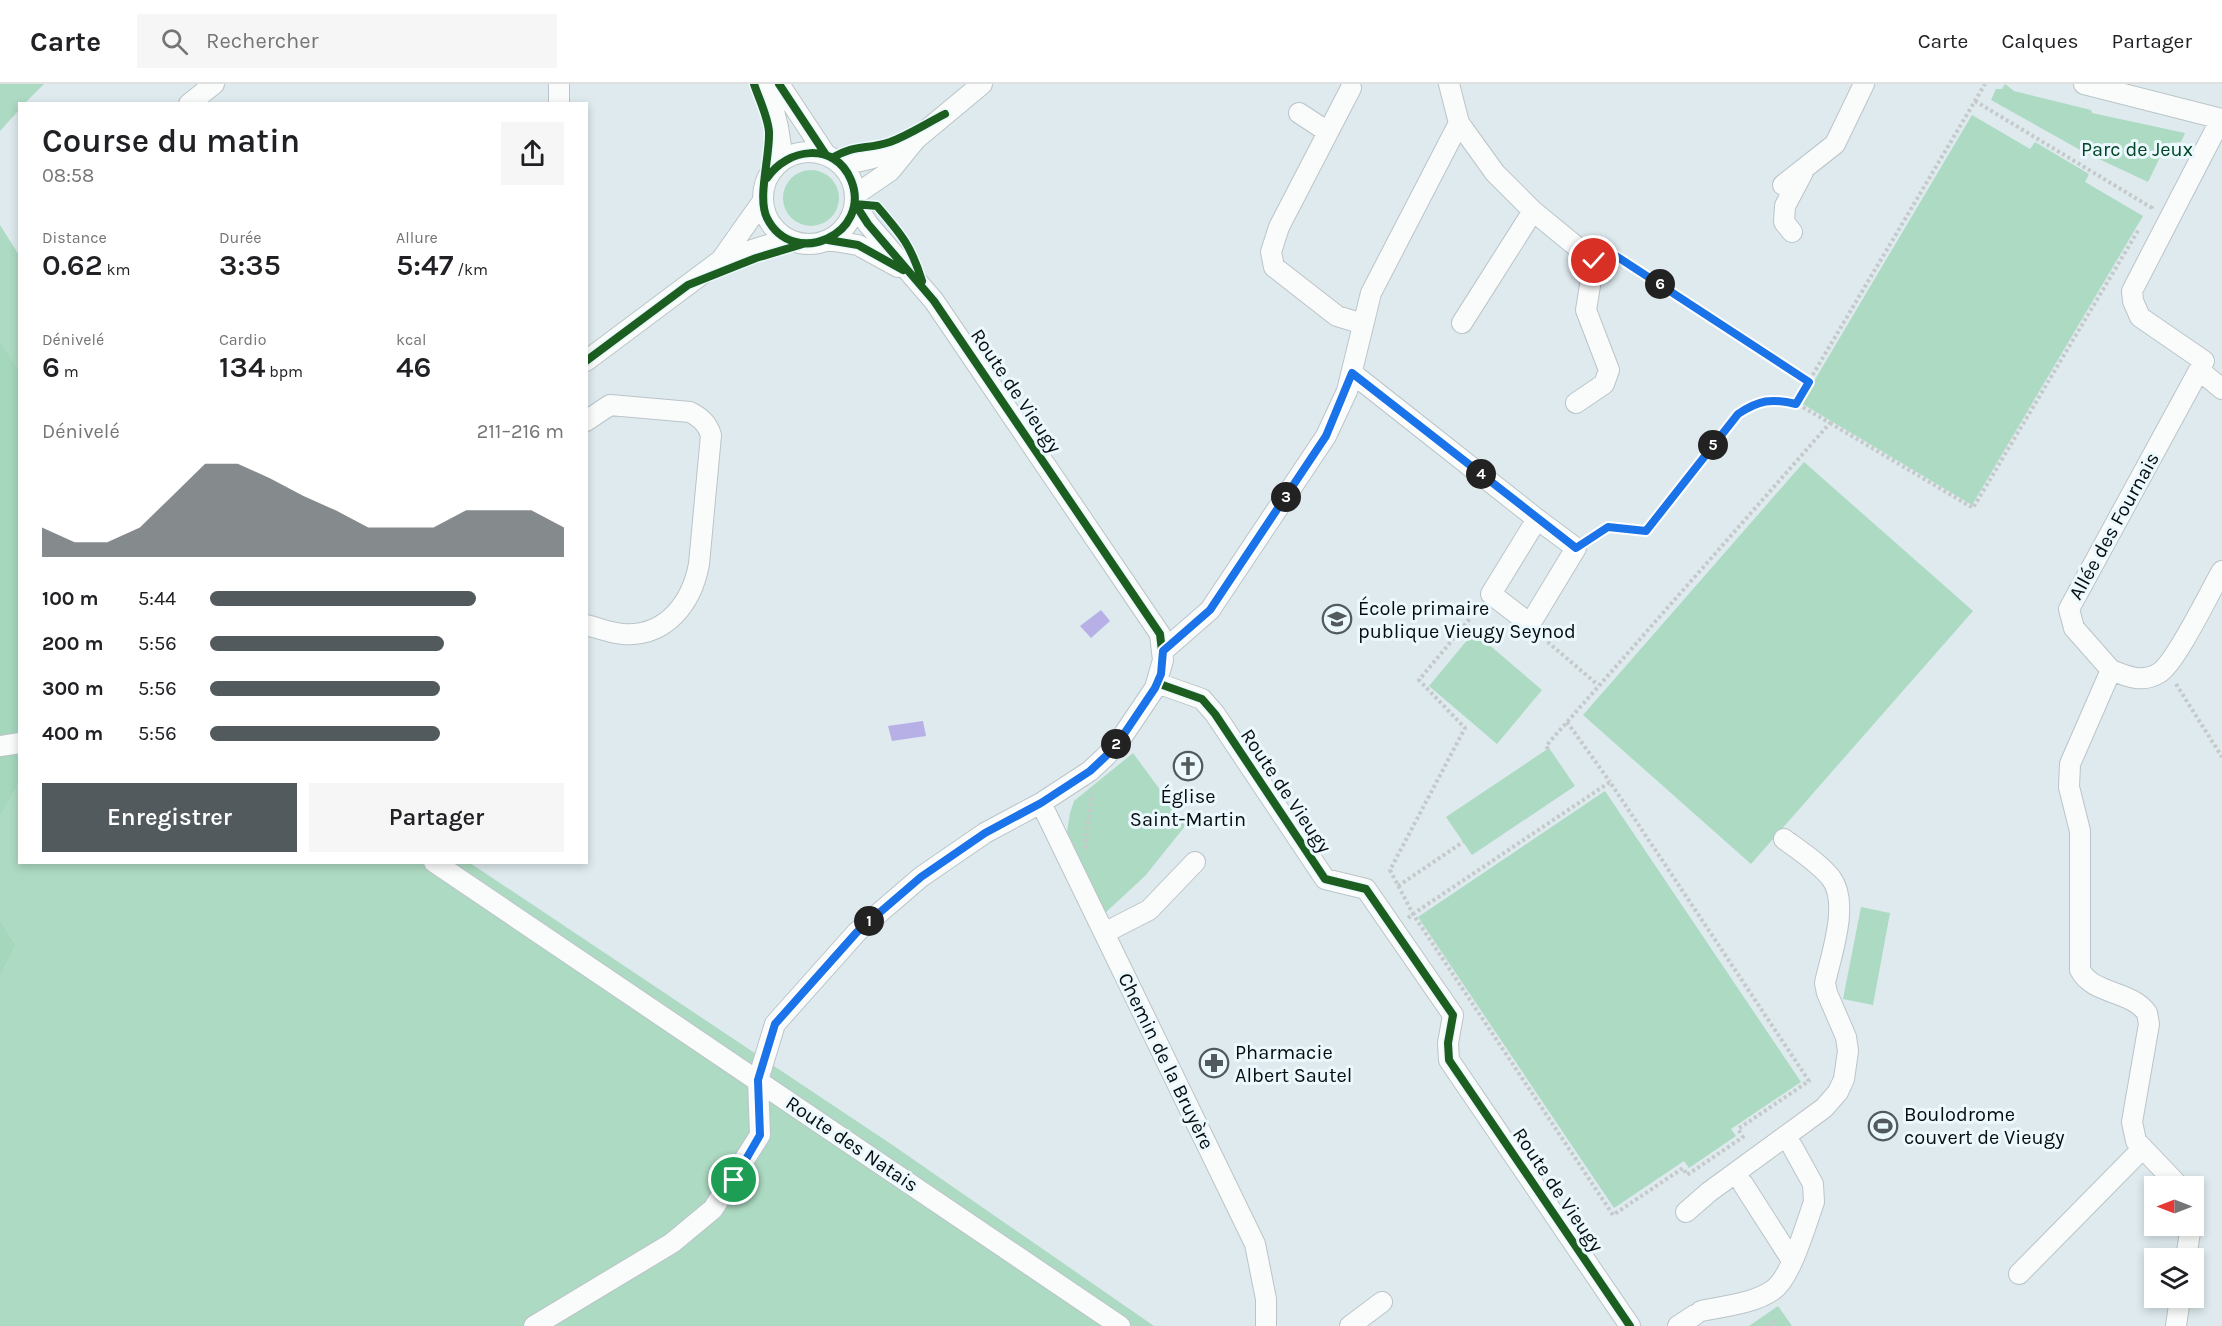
<!DOCTYPE html>
<html lang="fr">
<meta charset="utf-8">
<style>
:root{--surface:#fff;--page:#f6f6f6;--text:#202124;--muted:#757577;--line:#e0e0e0;--accent:#525a5d}
body{margin:0;font-family:Karla,sans-serif;background:var(--page);color:var(--text);height:100vh;display:flex;flex-direction:column;font-size:22px;white-space:nowrap}
*{box-sizing:border-box;margin:0}
p{font-size:20px;color:var(--muted)}
.icon{flex:none;width:33px;height:33px;fill:none;stroke:currentColor;stroke-width:2;stroke-linecap:round;stroke-linejoin:round}
.map{position:relative;flex:1;overflow:hidden}
.drawer{position:absolute;left:18px;top:18px;width:570px;height:762px;display:flex;flex-direction:column;background:var(--surface);border-radius:0px;box-shadow:0 3px 9px #0003}
.drawer>*{flex:none}
.needle{width:39px;rotate:270deg}
.buttons{position:absolute;left:2144px;top:1092px;display:grid;gap:12px}
.buttons a{display:grid;place-items:center;width:60px;height:60px;border-radius:0px;background:var(--surface);box-shadow:0 3px 9px #0003;font-size:30px}
.pin{position:absolute;display:grid;place-items:center;width:51px;height:51px;color:#fff;margin:-26px;border:3px solid #fff;border-radius:50%;box-shadow:0 2px 6px #0007}
.km{position:absolute;width:30px;height:30px;margin:-15px;border-radius:50%;background:#222;color:#fff;font-size:16px;line-height:30px;text-align:center}
.round{display:grid;place-items:center;flex:none;width:63px;height:63px;border-radius:0px;background:var(--page)}
.head{display:flex;align-items:center;justify-content:space-between;height:102px;padding:0 24px}
h1{font-size:33px;font-weight:600;line-height:45px}
.figures{display:grid;grid-template-columns:repeat(3,1fr);gap:9px;height:102px;padding:6px 24px}
.figures div{display:grid;align-content:center}
.figures b{font-size:30px;font-weight:600}
.figures small{font-size:16px;font-weight:400}
.figures p{font-size:16px}
.chart{height:168px;padding:12px 24px}
.chart p{display:flex;justify-content:space-between}
.chart svg{width:100%;height:108px;margin-top:6px;fill:var(--accent);opacity:.7}
.button{display:flex;gap:12px;margin-top:auto;padding:12px 24px}
.button a{flex:1;height:69px;border-radius:0px;background:var(--accent);color:#fff;font-size:24px;font-weight:600;line-height:69px;text-align:center}
.button a+a{background:var(--page);color:var(--text)}
ul{padding:0 24px;list-style:none;font-size:20px}
li{display:grid;grid-template-columns:96px 72px 1fr;align-items:center;height:45px}
li i{height:15px;border-radius:8px;background:var(--accent)}
header{display:flex;align-items:center;gap:36px;box-sizing:border-box;height:84px;padding:0 30px;background:var(--surface);border-bottom:2px solid var(--line)}
header strong{font-size:28px}
nav{display:flex;gap:33px;margin-inline-start:auto;font-size:21px}
.search{width:420px;height:54px;background:var(--page);display:flex;align-items:center;gap:15px;box-sizing:border-box;padding:0 21px;border-radius:0px;color:var(--muted);font-size:22px}
.map>svg:first-child{display:block}
.green{fill:#addac2}
.forest{fill:#a4d7bc}
.water{fill:#b7b0e7}
.lines{fill:none;stroke-linecap:round;stroke-linejoin:round}
.minor-casing{stroke:#bbc4c8;stroke-width:22}
.path{stroke:#c6c9ca;stroke-width:4;stroke-dasharray:3 3;stroke-linecap:butt}
.minor{stroke:#fafcfc;stroke-width:20}
.cycleway-casing{stroke:#ebf8fd;stroke-width:11}
.cycleway{stroke:#1b5e20;stroke-width:8}
.route-casing{stroke:#fff;stroke-width:12}
.route{stroke:#1a73e8;stroke-width:8}
.labels{text-anchor:middle;dominant-baseline:central;stroke-width:6;stroke-linejoin:round;paint-order:stroke}
.park-label{font-size:20px;fill:#014524;stroke:#ebf8fd}
.street-label{font-size:20px;fill:#060c0f;stroke:#ebf8fd}
.poi-label{font-size:20px;fill:#060c0f;stroke:#ebf8fd;text-anchor:start}
</style>
<header>
<strong>Carte</strong>
<div class="search"><svg class="icon" aria-label="search" viewBox="0 0 24 24"><circle cx="10" cy="10" r="6"/><path d="M15 15l6 6"/></svg>Rechercher</div>
<nav><a>Carte</a><a>Calques</a><a>Partager</a></nav>
</header>
<div class="map">
<svg width="2222" height="1242" viewBox="0 0 2222 1242">
<rect width="100%" height="100%" fill="#deeaee"/>
<path class="green" d="M0 0H44L25 19 20 20 19 26 0 47Z
M2005 0 2014 7 2091 26 2092 29 2185 49 2181 58 2167 59 2148 98 2082 67 1991 16 1996 5H2002Z
M1972 31 2030 65 2035 58 2089 90 2085 98 2143 132 1972 421 1801 319Z
M783 114a28 28 0 1 1 56 0a28 28 0 1 1-56 0Z
M0 141 19 171V290L0 257Z
M1804 378 1973 527 1751 780 1583 631Z
M1474 548 1542 606 1497 660 1429 602Z
M1549 664 1575 702 1472 771 1446 733Z
M1133 669 1186 741 1145 792 1104 830 1067 748 1070 729 1074 717Z
M19 690 20 778 470 779 891 1060 1154 1242H0V893L16 861 0 836V733L17 703Z
M1605 707 1801 998 1731 1045 1736 1052 1689 1084 1684 1077 1614 1124 1418 833Z
M1861 823 1890 829 1873 921 1843 915Z
M1778 1222 1792 1242H1749Z"/>
<path class="forest" d="M0 257 20 290V690L17 703 0 733Z
M0 836 16 861 0 893Z"/>
<path class="water" d="M1101 526 1110 537 1091 554 1080 542Z
M923 637 926 652 892 657 888 642Z"/>
<g class="lines">
<g class="minor-casing">
<path id="minor" d="M767 0 778 43 783 76
M779 0 826 71
M2084 0 2222 35
M1351 4 1279 143 1271 168 1274 183 1337 232 1363 240
M189 20 214 0
M559 20V0
M1299 29 1328 48
M1459 39 1495 89 1533 127 1594 177 1586 226 1609 286 1604 300 1576 319
M763 114a46 46 0 1 1 92 0a46 46 0 1 1-92 0Z
M840 80C866 78 885 71 908 59
M1783 101 1835 60 1864 0
M855 111 890 87 916 55 982 0
M1792 148 1784 138 1785 122 1803 88
M828 156 858 161 898 183
M721 176 762 118
M1462 239 1533 127
M586 277 721 176 787 155
M2199 286 2222 305
M1352 289 1537 435
M586 337 610 321 690 328C701 334 707 339 711 351L699 480C692 518 667 553 623 550 610 549 599 544 586 541
M1537 435 1576 464 1530 540 1491 510Z
M1163 567 1210 526 1326 352 1347 307 1371 209 1459 39 1449 0
M2111 586C2128 593 2143 599 2159 589 2176 579 2210 507 2222 487
M1157 599 1202 615 1215 630 1325 795 1366 805 1453 931 1448 959 1449 976 1630 1242
M0 662 20 659
M1041 719 1255 1160 1266 1215V1242
M434 778 1120 1242
M1104 849 1149 826 1195 778
M1743 1100 1791 1175
M2179 1102 2136 1057 2132 1038 2149 940 2147 929C2131 906 2093 911 2080 886V747L2069 703 2070 680 2111 586 2074 544 2069 525 2204 277 2140 233 2133 217 2132 207 2221 35
M1686 1128 1709 1108 1824 1024 1838 1008 1844 995 1848 967 1846 953 1827 909 1825 899C1831 871 1850 819 1831 794 1819 779 1800 767 1784 755
M2186 1174 2191 1142
M2019 1190 2143 1064
M1701 1227C1724 1222 1753 1220 1773 1206 1791 1194 1806 1140 1814 1118L1813 1100 1792 1062
M534 1242 672 1159 713 1125 760 1051 758 996 775 940 857 848 921 793 985 749 1041 719 1090 687 1106 672 1122 653 1155 604 1163 576 1160 550 934 217 868 140 855 120
M1350 1242 1382 1218
M1678 1242 1695 1231
M2176 1242 2180 1214"/>
</g>
<path class="path" d="M1975 17 2152 124 2151 126
M1613 173 1674 209 1809 298
M1830 339 1973 424 2139 145
M1592 454 1609 443 1646 447 1738 330C1759 316 1771 314 1796 319L1985 0
M1543 554 1598 601
M2176 600 2222 673
M1567 638 1610 698
M1548 665 1546 662 1830 339 1796 319
M1085 764 1092 709
M1398 802 1463 758
M1408 834 1413 830 1610 698 1809 997 1738 1045 1743 1053 1687 1091 1683 1084 1613 1131 1413 830 1390 786 1465 644 1419 596 1478 525
M1768 1242 1774 1238 1777 1242"/>
<use href="#minor" class="minor"/>
<g class="cycleway-casing">
<path id="cycleway" d="M754 0C759 15 768 33 769 48 770 73 757 114 767 134 793 186 873 150 851 96 835 57 787 64 767 94
M779 0 826 71
M832 74C855 60 866 66 890 58 909 51 927 39 945 30
M855 120 868 140 934 217 1160 550 1163 576 1157 599 1202 615 1215 630 1325 795 1366 805 1453 931 1448 959 1449 976 1630 1242
M855 120 877 122C901 150 911 161 922 197
M828 156 858 161 903 186
M586 277 688 201 756 174 803 160"/>
</g>
<use href="#cycleway" class="cycleway"/>
</g>
<g class="lines">
<g class="route-casing">
<path id="route" d="M734 1096 760 1051 758 996 775 940 857 848 921 793 985 749 1041 719 1090 687 1106 672 1122 653 1155 604 1161 590 1163 567 1210 526 1326 352 1352 289 1576 464 1608 443 1646 447 1738 330C1759 316 1771 314 1796 320L1809 298 1616 172 1594 177"/>
</g>
<use href="#route" class="route"/>
</g>
<defs>
<g id="school-ring" transform="scale(1.5)"><circle r="9.5" fill="#ebf8fd" stroke="#525a5d" stroke-width="1.5"/><path d="M0-5L7-2L0 1L-7-2ZM-4 1L0 2.5L4 1V4Q0 6-4 4Z" fill="#525a5d"/></g>
<g id="church-ring" transform="scale(1.5)"><circle r="9.5" fill="#ebf8fd" stroke="#525a5d" stroke-width="1.5"/><path d="M-1.2-6h2.4v3.5h3.3v2.4h-3.3V6h-2.4V-.1h-3.3v-2.4h3.3Z" fill="#525a5d"/></g>
<g id="pharmacy-ring" transform="scale(1.5)"><circle r="9.5" fill="#ebf8fd" stroke="#525a5d" stroke-width="1.5"/><path d="M-2-6h4v4h4v4h-4v4h-4v-4h-4v-4h4Z" fill="#525a5d"/></g>
<g id="stadium-ring" transform="scale(1.5)"><circle r="9.5" fill="#ebf8fd" stroke="#525a5d" stroke-width="1.5"/><path d="M0-5a6.5 5 0 1 0 0 10a6.5 5 0 1 0 0-10ZM-3.5-1.8h7v3.6h-7Z" fill="#525a5d"/></g>
</defs>
<g fill-rule="evenodd">
<use href="#school-ring" x="1337" y="535"/>
<use href="#church-ring" x="1188" y="682"/>
<use href="#pharmacy-ring" x="1214" y="979"/>
<use href="#stadium-ring" x="1883" y="1042"/>
</g>
<g class="labels">
<g class="park-label">
<text x="2137" y="65">Parc de Jeux</text>
</g>
<g class="street-label">
<text transform="translate(1016 307) rotate(56)">Route de Vieugy</text>
<text transform="translate(2114 442) rotate(-61)">Allée des Fournais</text>
<text transform="translate(1286 707) rotate(56)">Route de Vieugy</text>
<text transform="translate(1166 977) rotate(64)">Chemin de la Bruyère</text>
<text transform="translate(852 1060) rotate(34)">Route des Natais</text>
<text transform="translate(1558 1106) rotate(56)">Route de Vieugy</text>
</g>
<g class="poi-label">
<text x="1358" y="524">École primaire<tspan x="1358" dy="23">publique Vieugy Seynod</tspan></text>
<text x="1188" y="712" text-anchor="middle">Église<tspan x="1188" dy="23">Saint-Martin</tspan></text>
<text x="1235" y="968">Pharmacie<tspan x="1235" dy="23">Albert Sautel</tspan></text>
<text x="1904" y="1030">Boulodrome<tspan x="1904" dy="23">couvert de Vieugy</tspan></text>
</g>
</g>
</svg>
<div class="buttons">
<a><svg class="needle" viewBox="-14 -14 28 28"><path d="M0-13l5 13h-10z" fill="#e53935"/><path d="M0 13l5-13h-10z" fill="#757577"/></svg></a>
<a><svg class="icon" aria-label="layers" viewBox="0 0 24 24"><path d="M12 4l9 5-9 5-9-5zM3 14l9 5 9-5"/></svg></a>
</div>
<div class="pin" style="left:734px;top:1096px;background:#1e9e55"><svg class="icon" aria-label="arrive" viewBox="0 0 24 24"><path d="M6 21V4h12l-3 4 3 4H6"/></svg></div>
<div class="pin" style="left:1594px;top:177px;background:#d93025"><svg class="icon" aria-label="check" viewBox="0 0 24 24"><path d="M5 12l5 5 9-10"/></svg></div>
<b class="km" style="left:869px;top:837px">1</b>
<b class="km" style="left:1116px;top:660px">2</b>
<b class="km" style="left:1286px;top:413px">3</b>
<b class="km" style="left:1481px;top:390px">4</b>
<b class="km" style="left:1713px;top:361px">5</b>
<b class="km" style="left:1660px;top:200px">6</b>
<section class="drawer">
<div class="head"><div><h1>Course du matin</h1><p>08:58</p></div><a class="round"><svg class="icon" aria-label="share" viewBox="0 0 24 24"><path d="M12 15V3M7 8l5-5 5 5M5 13v7h14v-7"/></svg></a></div>
<div class="figures">
<div><p>Distance</p><b>0.62<small> km</small></b></div>
<div><p>Durée</p><b>3:35</b></div>
<div><p>Allure</p><b>5:47<small> /km</small></b></div>
</div>
<div class="figures">
<div><p>Dénivelé</p><b>6<small> m</small></b></div>
<div><p>Cardio</p><b>134<small> bpm</small></b></div>
<div><p>kcal</p><b>46</b></div>
</div>
<div class="chart"><p><span>Dénivelé</span>211–216 m</p>
<svg viewBox="0 0 160 44" preserveAspectRatio="none"><path d="M0 44V32L10 38L20 38L30 32L40 19L50 6L60 6L70 12L80 19L90 25L100 32L110 32L120 32L130 25L140 25L150 25L160 32V44z"/></svg>
</div>
<ul>
<li><b>100 m</b>5:44<i style="width:75%"></i></li>
<li><b>200 m</b>5:56<i style="width:66%"></i></li>
<li><b>300 m</b>5:56<i style="width:65%"></i></li>
<li><b>400 m</b>5:56<i style="width:65%"></i></li>
</ul>
<div class="button"><a>Enregistrer</a><a>Partager</a></div>
</section>
</div>
